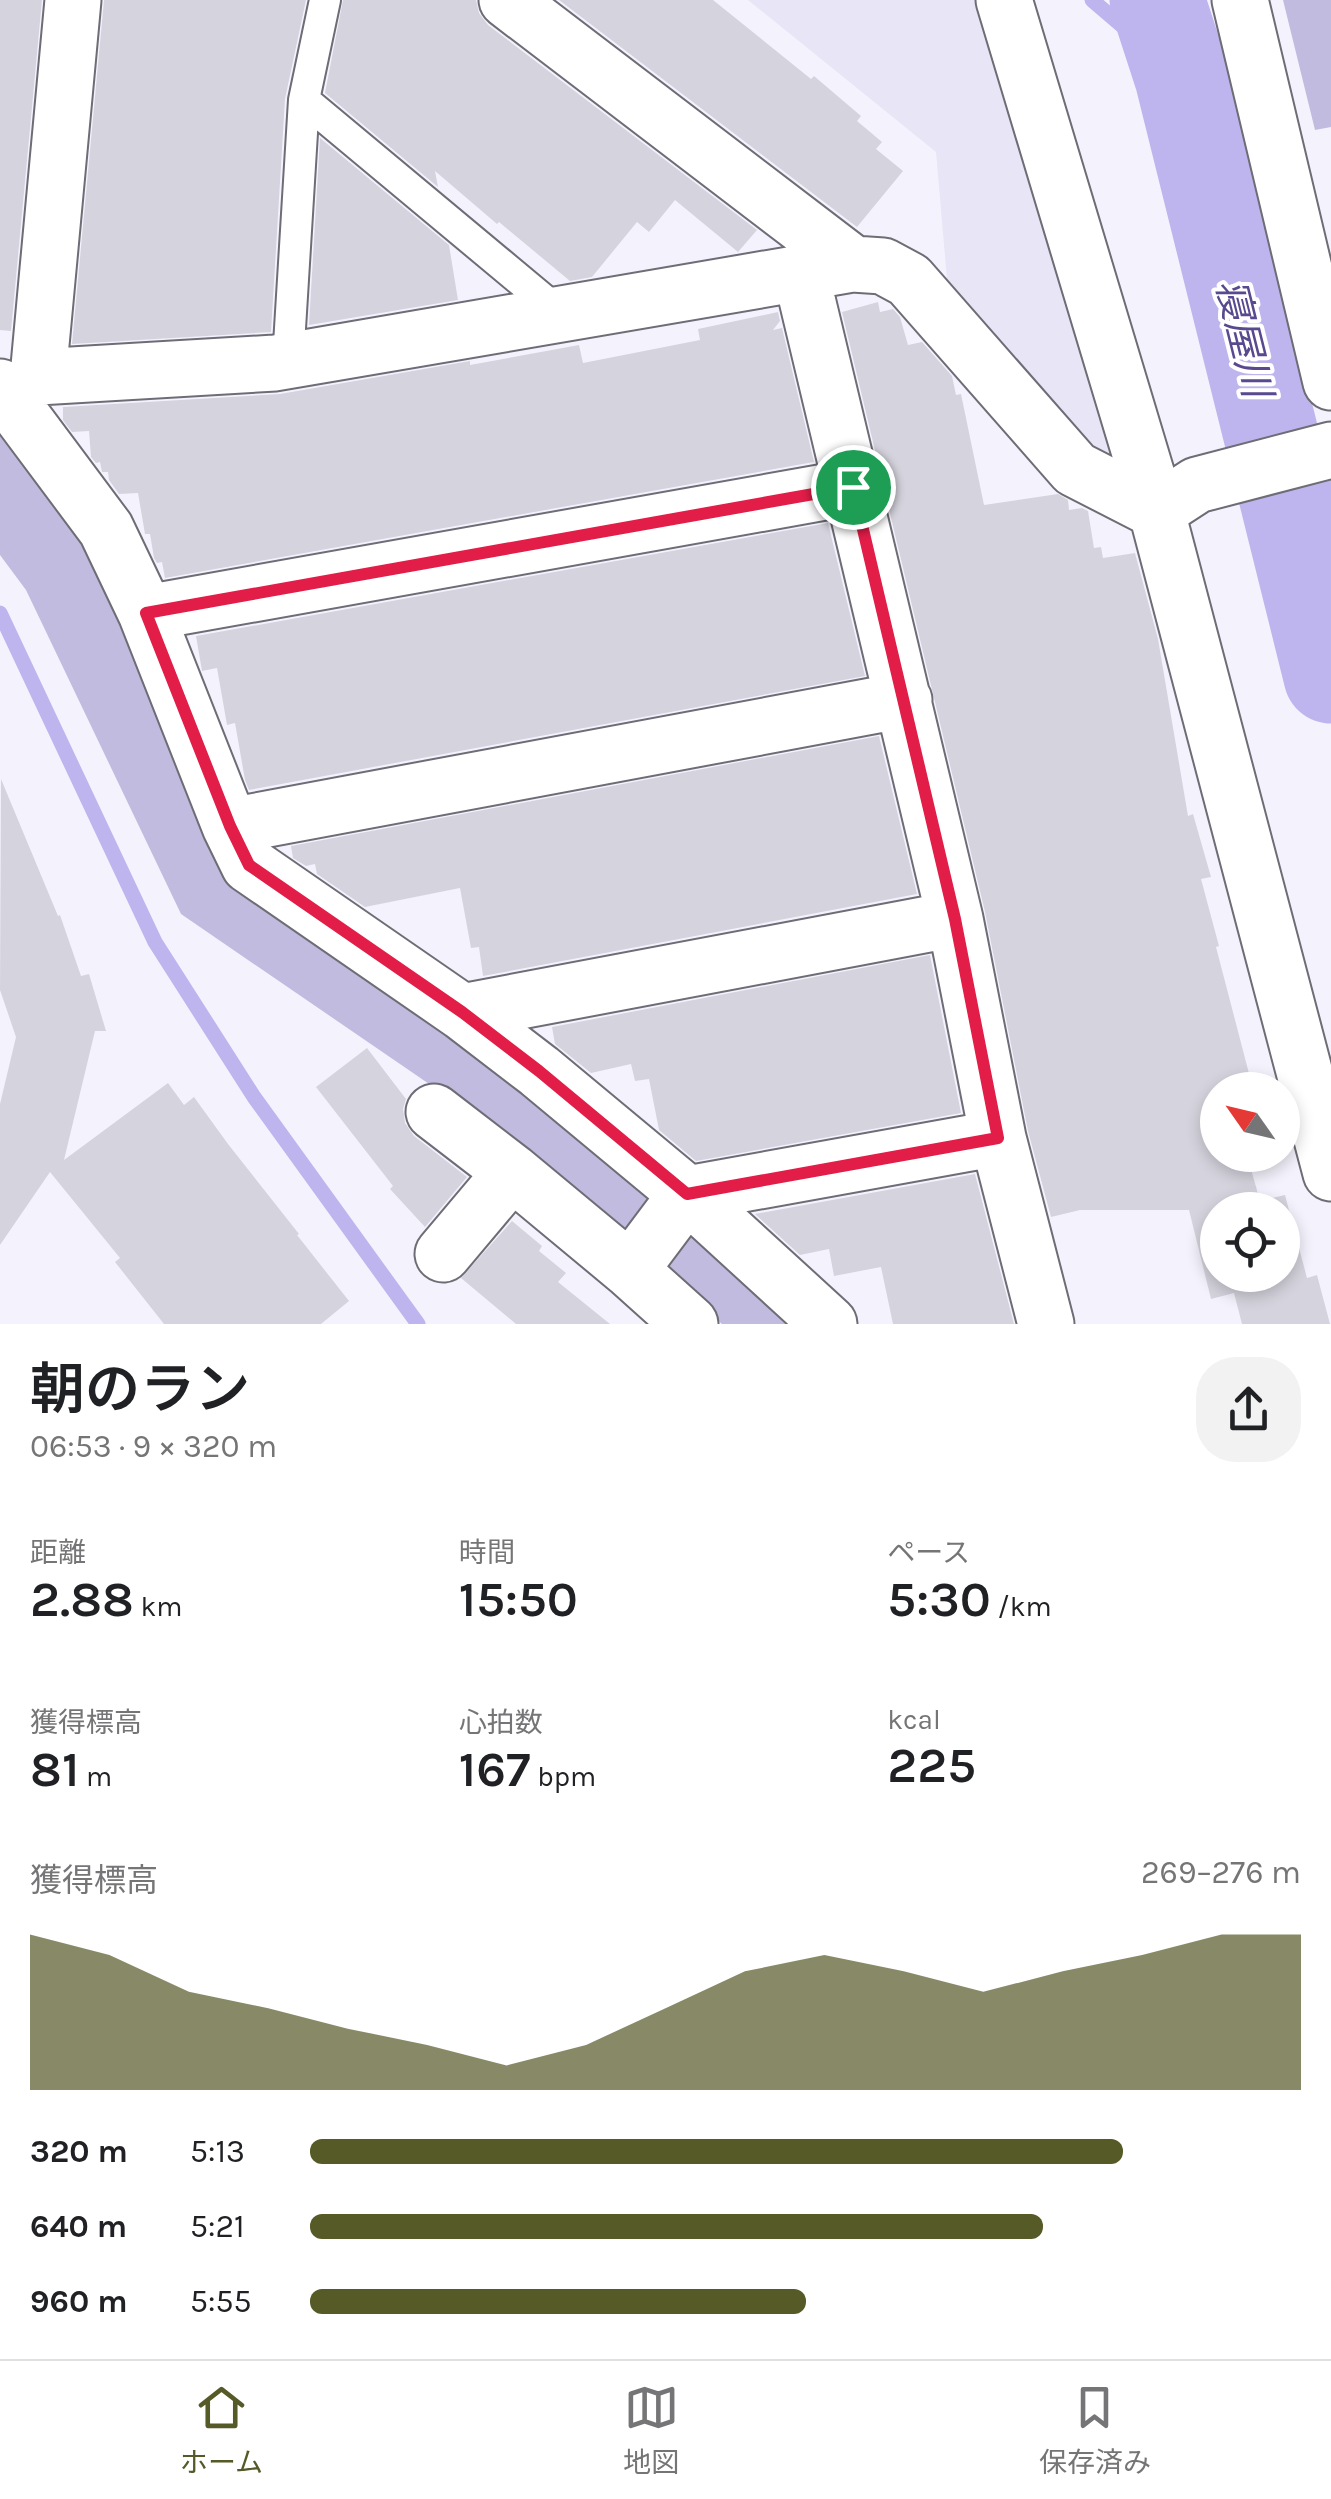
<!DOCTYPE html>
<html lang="ja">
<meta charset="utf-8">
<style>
:root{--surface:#fff;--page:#f2f2f2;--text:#202124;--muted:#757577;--line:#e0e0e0;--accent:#565a27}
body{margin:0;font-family:Karla,"Noto Sans JP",sans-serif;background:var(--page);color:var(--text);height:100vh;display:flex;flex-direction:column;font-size:38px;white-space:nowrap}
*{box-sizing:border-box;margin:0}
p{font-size:32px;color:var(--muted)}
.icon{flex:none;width:55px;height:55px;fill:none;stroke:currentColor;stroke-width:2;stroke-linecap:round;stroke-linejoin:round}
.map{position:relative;height:1324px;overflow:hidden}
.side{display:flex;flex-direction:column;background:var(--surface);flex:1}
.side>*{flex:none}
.needle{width:65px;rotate:304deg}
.fabs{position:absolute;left:1200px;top:1072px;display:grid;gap:20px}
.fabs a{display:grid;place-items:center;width:100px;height:100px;border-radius:50%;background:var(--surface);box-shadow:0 5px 15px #0003;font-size:50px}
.pin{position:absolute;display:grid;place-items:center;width:85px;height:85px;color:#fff;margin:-42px;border:5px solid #fff;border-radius:50%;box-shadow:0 2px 10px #0007}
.round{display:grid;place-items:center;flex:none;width:105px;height:105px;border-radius:40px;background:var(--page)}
.summary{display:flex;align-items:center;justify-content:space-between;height:170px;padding:0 30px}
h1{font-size:55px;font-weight:600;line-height:75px}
.metrics{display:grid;grid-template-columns:repeat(3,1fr);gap:15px;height:170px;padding:10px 30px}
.metrics div{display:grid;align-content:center}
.metrics b{font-size:50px;font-weight:600}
.metrics small{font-size:28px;font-weight:400}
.metrics p{font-size:28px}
.chart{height:280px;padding:20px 30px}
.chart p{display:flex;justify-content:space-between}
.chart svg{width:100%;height:180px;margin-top:10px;fill:var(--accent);opacity:.7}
ul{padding:0 30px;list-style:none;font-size:32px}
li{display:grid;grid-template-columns:160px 120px 1fr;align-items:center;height:75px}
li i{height:25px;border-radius:12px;background:var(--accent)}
.tab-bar{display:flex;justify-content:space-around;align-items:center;height:140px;border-top:2px solid var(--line);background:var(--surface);font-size:28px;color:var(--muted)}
.tab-bar a{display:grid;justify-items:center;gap:5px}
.tab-bar .on{color:var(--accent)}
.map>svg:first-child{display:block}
.built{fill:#e7e5f6}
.green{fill:#c1bbdf}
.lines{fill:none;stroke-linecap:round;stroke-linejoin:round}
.stream{stroke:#bfb5ee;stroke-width:15}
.river{stroke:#bfb5ee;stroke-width:95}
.building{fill:#d5d4de;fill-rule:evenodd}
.lane-casing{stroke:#6e6c75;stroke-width:34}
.street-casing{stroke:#6e6c75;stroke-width:59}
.lane{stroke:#fff;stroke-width:30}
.street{stroke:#fff;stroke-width:55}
.route-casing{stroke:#fff;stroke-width:20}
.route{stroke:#e11d48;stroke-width:12}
.labels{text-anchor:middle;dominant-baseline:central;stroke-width:8;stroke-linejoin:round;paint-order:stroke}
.water-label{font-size:40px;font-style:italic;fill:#59498e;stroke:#fff}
</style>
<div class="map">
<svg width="1331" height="1324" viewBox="0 0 1331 1324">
<rect width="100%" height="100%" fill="#f4f3fd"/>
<path class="built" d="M748 0H984L1129 464 1113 469 948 291 936 152Z"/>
<path class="green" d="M1283 0H1331V127L1315 130Z
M0 419 75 513 208 816 529 1078 814 1324H722L627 1241 435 1088 181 914 26 590 0 555Z"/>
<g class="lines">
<path class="stream" d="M1092 0 1182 77
M0 613 155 942 254 1097 418 1324"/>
<path class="river" d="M1157 0 1182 77 1331 676"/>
</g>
<path class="building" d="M0 0H42L11 331 0 330Z
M104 0H306L285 99 271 332 72 344Z
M343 0H476L479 13 488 25 757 230 738 252 675 200 649 232 637 222 592 277 570 281 499 222 497 224 435 171 438 187 325 93Z
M559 0H713L811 79 814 76 861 116 857 121 882 142 876 149 903 171 857 227Z
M320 138 449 245 458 300 309 325Z
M878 302 880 312 893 309 900 317 908 345 922 342 952 376 956 395 961 394 984 505 1058 494 1068 500 1069 510 1082 508 1088 511 1094 548 1101 547 1103 558 1135 553 1158 639 1188 816 1193 814 1211 877 1201 879 1219 946 1216 947 1252 1085 1236 1090H1218V1155H1247L1260 1201 1285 1195 1307 1278 1317 1275 1330 1324H1242L1234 1293 1211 1299 1189 1210H1080L1051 1217 1028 1131 985 912 842 312ZM1218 1210H1282V1275H1218Z
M778 312 780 321 773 330 782 328 814 462 165 578 162 562 157 563 154 558 150 534H145L138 493 119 494 109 480 108 472H102L100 462 96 463 91 457 89 431 72 432 63 420V407L280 394 470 361V365L579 345 583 363 700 340 698 329Z
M828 523 865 676 249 790 245 780 235 723 227 725 217 668 202 671 196 636Z
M879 736 917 894 483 976 479 947 471 948 460 888 365 907 317 874 315 864 306 866 293 858 291 846Z
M1 779 58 916 60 915 81 976 89 974 106 1031H95L64 1160 168 1083 184 1105 194 1097 228 1144 299 1234 297 1235 349 1301 321 1324H164L115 1262 120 1258 50 1172 0 1245V1104L16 1037 0 990Z
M930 955 961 1113 696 1161 659 1130 649 1079 635 1081 631 1064 591 1073 555 1044 552 1027Z
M367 1048 406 1099 403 1109 405 1123 414 1136 467 1177 425 1227 390 1189 393 1186 316 1087Z
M975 1174 1014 1324H893L881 1267 834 1276 829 1249 800 1255 755 1214Z
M512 1221 542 1246 539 1251 566 1273 558 1282 610 1324H516L461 1278Z"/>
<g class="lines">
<g class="lane-casing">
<path id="lane" d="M304 100 562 315
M288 361 304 100 325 0"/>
</g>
<g class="street-casing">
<path id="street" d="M73 0 38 377 275 363 853 264 883 266 909 280 1075 469 1157 511 1197 485 1331 450
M507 0 853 264
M1004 0 1150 486 1331 1173
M1240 0 1331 382
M801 274 955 919 998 1138 1046 1324
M0 387 106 529 146 613 230 826 249 865 462 1012 539 1071 687 1194 829 1324
M146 613 853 487
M230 826 904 700
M462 1012 955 919
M434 1112 512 1172 630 1270
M443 1254 512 1172
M690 1324 630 1270 687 1194 998 1138"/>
</g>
<use href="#lane" class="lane"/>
<use href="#street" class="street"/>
</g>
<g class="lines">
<g class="route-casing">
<path id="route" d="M853 487 955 919 998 1138 687 1194 539 1071 462 1012 249 865 230 826 146 613Z"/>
</g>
<use href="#route" class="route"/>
</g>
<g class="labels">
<g class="water-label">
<text transform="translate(1244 338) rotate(76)">寝屋川</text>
</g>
</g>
</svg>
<div class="fabs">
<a><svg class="needle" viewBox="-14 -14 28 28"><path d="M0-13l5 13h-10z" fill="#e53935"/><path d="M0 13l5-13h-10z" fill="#757577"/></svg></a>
<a><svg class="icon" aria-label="locate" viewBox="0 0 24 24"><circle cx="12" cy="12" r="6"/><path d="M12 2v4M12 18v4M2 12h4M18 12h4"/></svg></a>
</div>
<div class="pin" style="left:853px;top:487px;background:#1e9e55"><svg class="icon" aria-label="arrive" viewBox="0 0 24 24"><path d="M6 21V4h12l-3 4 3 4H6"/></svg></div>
</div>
<section class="side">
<div class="summary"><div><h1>朝のラン</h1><p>06:53 · 9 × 320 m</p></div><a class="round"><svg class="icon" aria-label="share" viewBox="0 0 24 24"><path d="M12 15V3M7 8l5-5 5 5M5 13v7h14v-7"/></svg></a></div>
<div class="metrics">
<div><p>距離</p><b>2.88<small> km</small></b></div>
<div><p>時間</p><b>15:50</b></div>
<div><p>ペース</p><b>5:30<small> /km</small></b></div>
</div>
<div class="metrics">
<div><p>獲得標高</p><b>81<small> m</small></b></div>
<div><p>心拍数</p><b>167<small> bpm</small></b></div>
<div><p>kcal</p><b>225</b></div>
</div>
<div class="chart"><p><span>獲得標高</span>269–276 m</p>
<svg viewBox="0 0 160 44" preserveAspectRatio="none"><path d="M0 44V6L10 11L20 20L30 24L40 29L50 33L60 38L70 33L80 24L90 15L100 11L110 15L120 20L130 15L140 11L150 6L160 6V44z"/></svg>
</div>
<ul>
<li><b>320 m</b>5:13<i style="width:82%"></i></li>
<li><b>640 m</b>5:21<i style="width:74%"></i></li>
<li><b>960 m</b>5:55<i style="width:50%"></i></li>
</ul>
</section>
<nav class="tab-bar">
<a class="on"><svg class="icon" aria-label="home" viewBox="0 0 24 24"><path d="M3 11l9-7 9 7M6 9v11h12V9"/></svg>ホーム</a>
<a><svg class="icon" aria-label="map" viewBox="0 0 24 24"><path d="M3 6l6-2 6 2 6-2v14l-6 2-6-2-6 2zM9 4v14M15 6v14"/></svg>地図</a>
<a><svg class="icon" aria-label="saved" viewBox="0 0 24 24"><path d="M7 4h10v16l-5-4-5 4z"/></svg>保存済み</a>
</nav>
